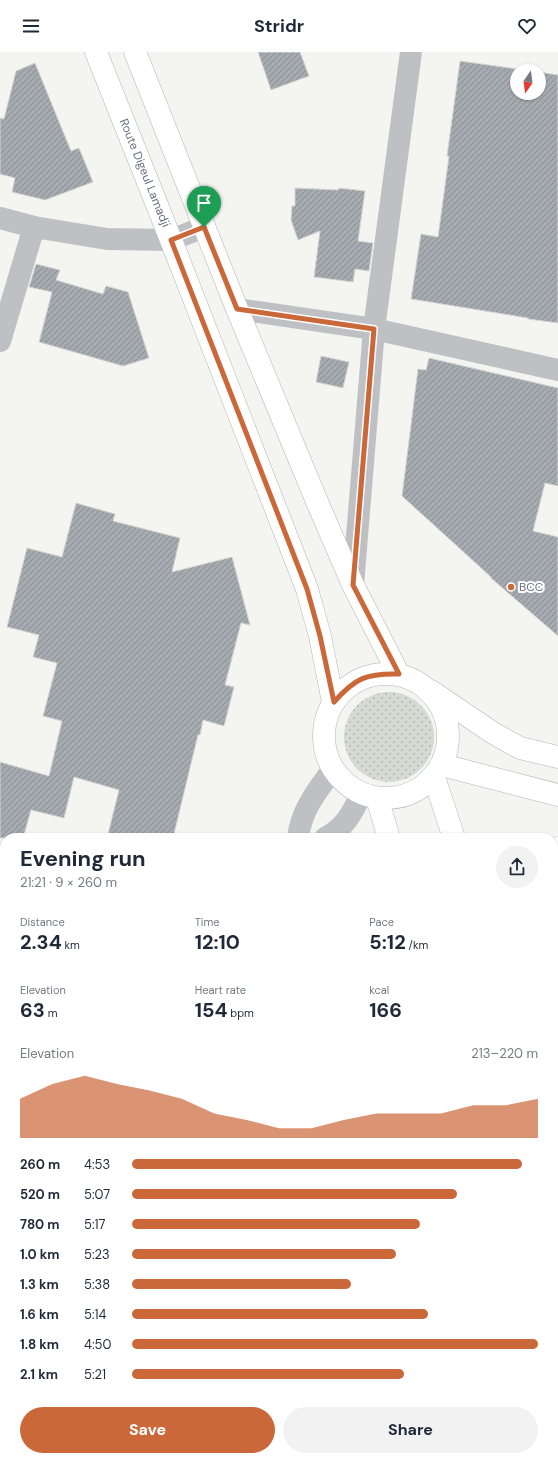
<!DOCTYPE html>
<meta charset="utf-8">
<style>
:root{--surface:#fff;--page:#f2f2f3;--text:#1f2937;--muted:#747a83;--accent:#cb683a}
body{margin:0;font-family:"DM Sans",sans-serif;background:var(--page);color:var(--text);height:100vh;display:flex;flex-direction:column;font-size:15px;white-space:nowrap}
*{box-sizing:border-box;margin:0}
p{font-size:13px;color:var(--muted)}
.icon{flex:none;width:22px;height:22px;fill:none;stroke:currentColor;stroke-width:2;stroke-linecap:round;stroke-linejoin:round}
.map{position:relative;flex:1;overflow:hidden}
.side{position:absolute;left:0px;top:781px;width:558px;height:628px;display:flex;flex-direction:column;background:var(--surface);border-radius:16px 16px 0 0;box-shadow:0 1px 3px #0004}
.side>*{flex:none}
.needle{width:26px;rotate:194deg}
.buttons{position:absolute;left:510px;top:12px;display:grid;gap:8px}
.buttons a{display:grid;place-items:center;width:36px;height:36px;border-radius:50%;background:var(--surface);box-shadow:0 1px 3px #0004;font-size:20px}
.pin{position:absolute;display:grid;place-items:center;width:34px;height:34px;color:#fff;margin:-41px -17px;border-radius:50% 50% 50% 0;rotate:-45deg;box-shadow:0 0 4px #0007}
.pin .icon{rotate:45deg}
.round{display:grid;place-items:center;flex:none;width:42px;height:42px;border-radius:21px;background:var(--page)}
.summary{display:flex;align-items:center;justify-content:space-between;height:68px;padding:0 20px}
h1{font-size:22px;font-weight:700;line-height:30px}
.figures{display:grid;grid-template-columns:repeat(3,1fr);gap:6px;height:68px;padding:4px 20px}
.figures div{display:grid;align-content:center}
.figures b{font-size:20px;font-weight:700}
.figures small{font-size:11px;font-weight:400}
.figures p{font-size:11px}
.chart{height:112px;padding:8px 20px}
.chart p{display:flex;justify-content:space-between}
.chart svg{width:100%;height:72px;margin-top:4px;fill:var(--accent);opacity:.7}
.button{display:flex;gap:8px;margin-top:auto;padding:8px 20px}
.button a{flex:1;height:46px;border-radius:24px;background:var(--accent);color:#fff;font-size:16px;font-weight:700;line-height:46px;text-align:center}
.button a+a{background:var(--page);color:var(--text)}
ul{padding:0 20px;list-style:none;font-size:13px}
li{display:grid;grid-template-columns:64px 48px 1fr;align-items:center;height:30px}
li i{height:10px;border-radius:5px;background:var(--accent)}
header{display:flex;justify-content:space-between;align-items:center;height:52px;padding:0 20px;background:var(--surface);font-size:18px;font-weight:700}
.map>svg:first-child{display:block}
.grass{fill:url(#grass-dots)}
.building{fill:url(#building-hatch);stroke:#d5d5d3}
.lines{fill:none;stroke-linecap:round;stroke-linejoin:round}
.major-casing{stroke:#b1b4b8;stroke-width:23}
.minor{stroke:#bec0c4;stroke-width:22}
.major{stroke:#fff;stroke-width:22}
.route-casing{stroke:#fff;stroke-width:8}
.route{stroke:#cb683a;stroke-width:5}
.poi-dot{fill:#cb683a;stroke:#fff;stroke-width:1.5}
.labels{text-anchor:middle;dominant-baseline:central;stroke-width:4;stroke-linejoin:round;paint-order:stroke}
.street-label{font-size:12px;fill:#67727e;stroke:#fff}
.poi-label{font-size:12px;fill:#67727e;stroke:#fff;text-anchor:start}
</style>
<header><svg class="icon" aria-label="menu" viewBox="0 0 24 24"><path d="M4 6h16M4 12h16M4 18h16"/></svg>Stridr<svg class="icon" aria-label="heart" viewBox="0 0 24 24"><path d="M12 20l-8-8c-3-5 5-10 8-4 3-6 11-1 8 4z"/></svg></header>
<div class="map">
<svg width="558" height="1409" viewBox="0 0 558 1409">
<defs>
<pattern id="grass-dots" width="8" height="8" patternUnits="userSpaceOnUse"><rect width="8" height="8" fill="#d5dad3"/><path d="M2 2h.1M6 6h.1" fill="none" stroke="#b1b5b0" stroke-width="1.8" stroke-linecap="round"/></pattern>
<pattern id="building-hatch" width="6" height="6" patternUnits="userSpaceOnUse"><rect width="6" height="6" fill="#a5aab0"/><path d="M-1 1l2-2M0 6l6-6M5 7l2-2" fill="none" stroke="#8a8f94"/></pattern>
</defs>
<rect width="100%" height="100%" fill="#f4f4f1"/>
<path class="grass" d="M344 685a45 45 0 1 1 90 0a45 45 0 1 1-90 0Z"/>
<path class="building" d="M258 0H300L309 24 271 38Z
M460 9 532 19H517V41H539V20L558 23V271L528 267V266L411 247 421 182 438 185 449 104H447Z
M35 11 71 99 79 96 93 130 45 148 12 140 15 126 0 122V66L4 67 16 19Z
M295 136 338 138 339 136 365 139 358 189 373 191 369 219 355 217 353 230 314 225 320 179 298 188 291 168 292 154H295Z
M36 212 60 218 56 228 103 242 106 234 128 240 149 306 123 314 39 290 52 240 29 235Z
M321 304 349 310 343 336 316 330Z
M429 306 558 336V434L545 431 533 479 558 485V584L491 526V525L402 444 418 317 426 318Z
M76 451 115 462 113 469 180 486 172 520 232 505 250 573 241 571 225 633 234 635 224 674 203 668 200 683H198L173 786H107L119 738 74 725 64 766 31 758 23 786H0V710L49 724 62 669 43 664 57 611 33 605 39 583 7 575 27 496 62 505Z"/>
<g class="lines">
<g class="major-casing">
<path id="major" d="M96 0 171 188 307 537 320 584 333 650
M135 0 237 257 318 452 353 533 399 623
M324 684a62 62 0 1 1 124 0a62 62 0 1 1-124 0Z
M431 639 493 681 520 696 558 705
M442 713 558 743
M434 725 454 786
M377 746 389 786
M553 800 558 796
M553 1077 558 1091
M553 1229 558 1241"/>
</g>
<path class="minor" d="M0 166 34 175 107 187 171 188 204 175
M237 257 374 277 558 318
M0 289 34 175
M353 533 374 277 411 0
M298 786C301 758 317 739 333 717
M325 786C346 775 352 761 362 741
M0 1248 5 1249
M553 1386 558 1387
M41 1409 42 1404
M399 1409 400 1404"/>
<use href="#major" class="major"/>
</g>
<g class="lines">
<g class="route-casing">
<path id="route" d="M204 175 237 257 374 277 353 533 399 622C367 621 355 626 334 650L320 584 307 537 171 188Z"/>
</g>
<use href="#route" class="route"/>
</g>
<circle class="poi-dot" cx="511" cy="535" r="4"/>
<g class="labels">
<g class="street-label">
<text transform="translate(145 121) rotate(68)">Route Digeul Lamadji</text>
</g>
<g class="poi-label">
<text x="519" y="535">BCC</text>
</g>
</g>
</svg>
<div class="buttons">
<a><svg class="needle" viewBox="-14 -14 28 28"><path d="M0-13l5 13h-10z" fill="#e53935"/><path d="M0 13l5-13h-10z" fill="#747a83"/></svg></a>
</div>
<div class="pin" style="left:204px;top:175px;background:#1e9e55"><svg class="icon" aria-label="arrive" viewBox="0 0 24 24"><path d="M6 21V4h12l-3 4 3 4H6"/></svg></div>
<section class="side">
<div class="summary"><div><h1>Evening run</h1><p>21:21 · 9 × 260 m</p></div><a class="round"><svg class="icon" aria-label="share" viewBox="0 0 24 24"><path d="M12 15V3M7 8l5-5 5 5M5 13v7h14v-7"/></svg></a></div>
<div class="figures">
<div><p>Distance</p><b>2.34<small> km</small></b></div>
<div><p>Time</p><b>12:10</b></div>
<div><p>Pace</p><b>5:12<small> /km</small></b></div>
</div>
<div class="figures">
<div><p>Elevation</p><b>63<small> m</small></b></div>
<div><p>Heart rate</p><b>154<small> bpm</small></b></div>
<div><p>kcal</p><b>166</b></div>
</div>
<div class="chart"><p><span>Elevation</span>213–220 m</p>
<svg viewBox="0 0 160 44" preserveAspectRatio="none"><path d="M0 44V20L10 11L20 6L30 11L40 15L50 20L60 29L70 33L80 38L90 38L100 33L110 29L120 29L130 29L140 24L150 24L160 20V44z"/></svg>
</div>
<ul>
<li><b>260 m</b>4:53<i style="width:96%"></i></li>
<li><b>520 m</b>5:07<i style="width:80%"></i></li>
<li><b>780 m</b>5:17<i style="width:71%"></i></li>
<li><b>1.0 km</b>5:23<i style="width:65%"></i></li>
<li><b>1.3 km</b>5:38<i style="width:54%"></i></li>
<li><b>1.6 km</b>5:14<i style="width:73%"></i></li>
<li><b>1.8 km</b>4:50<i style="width:100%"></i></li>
<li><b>2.1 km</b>5:21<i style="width:67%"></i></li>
</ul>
<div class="button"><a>Save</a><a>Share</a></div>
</section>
</div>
